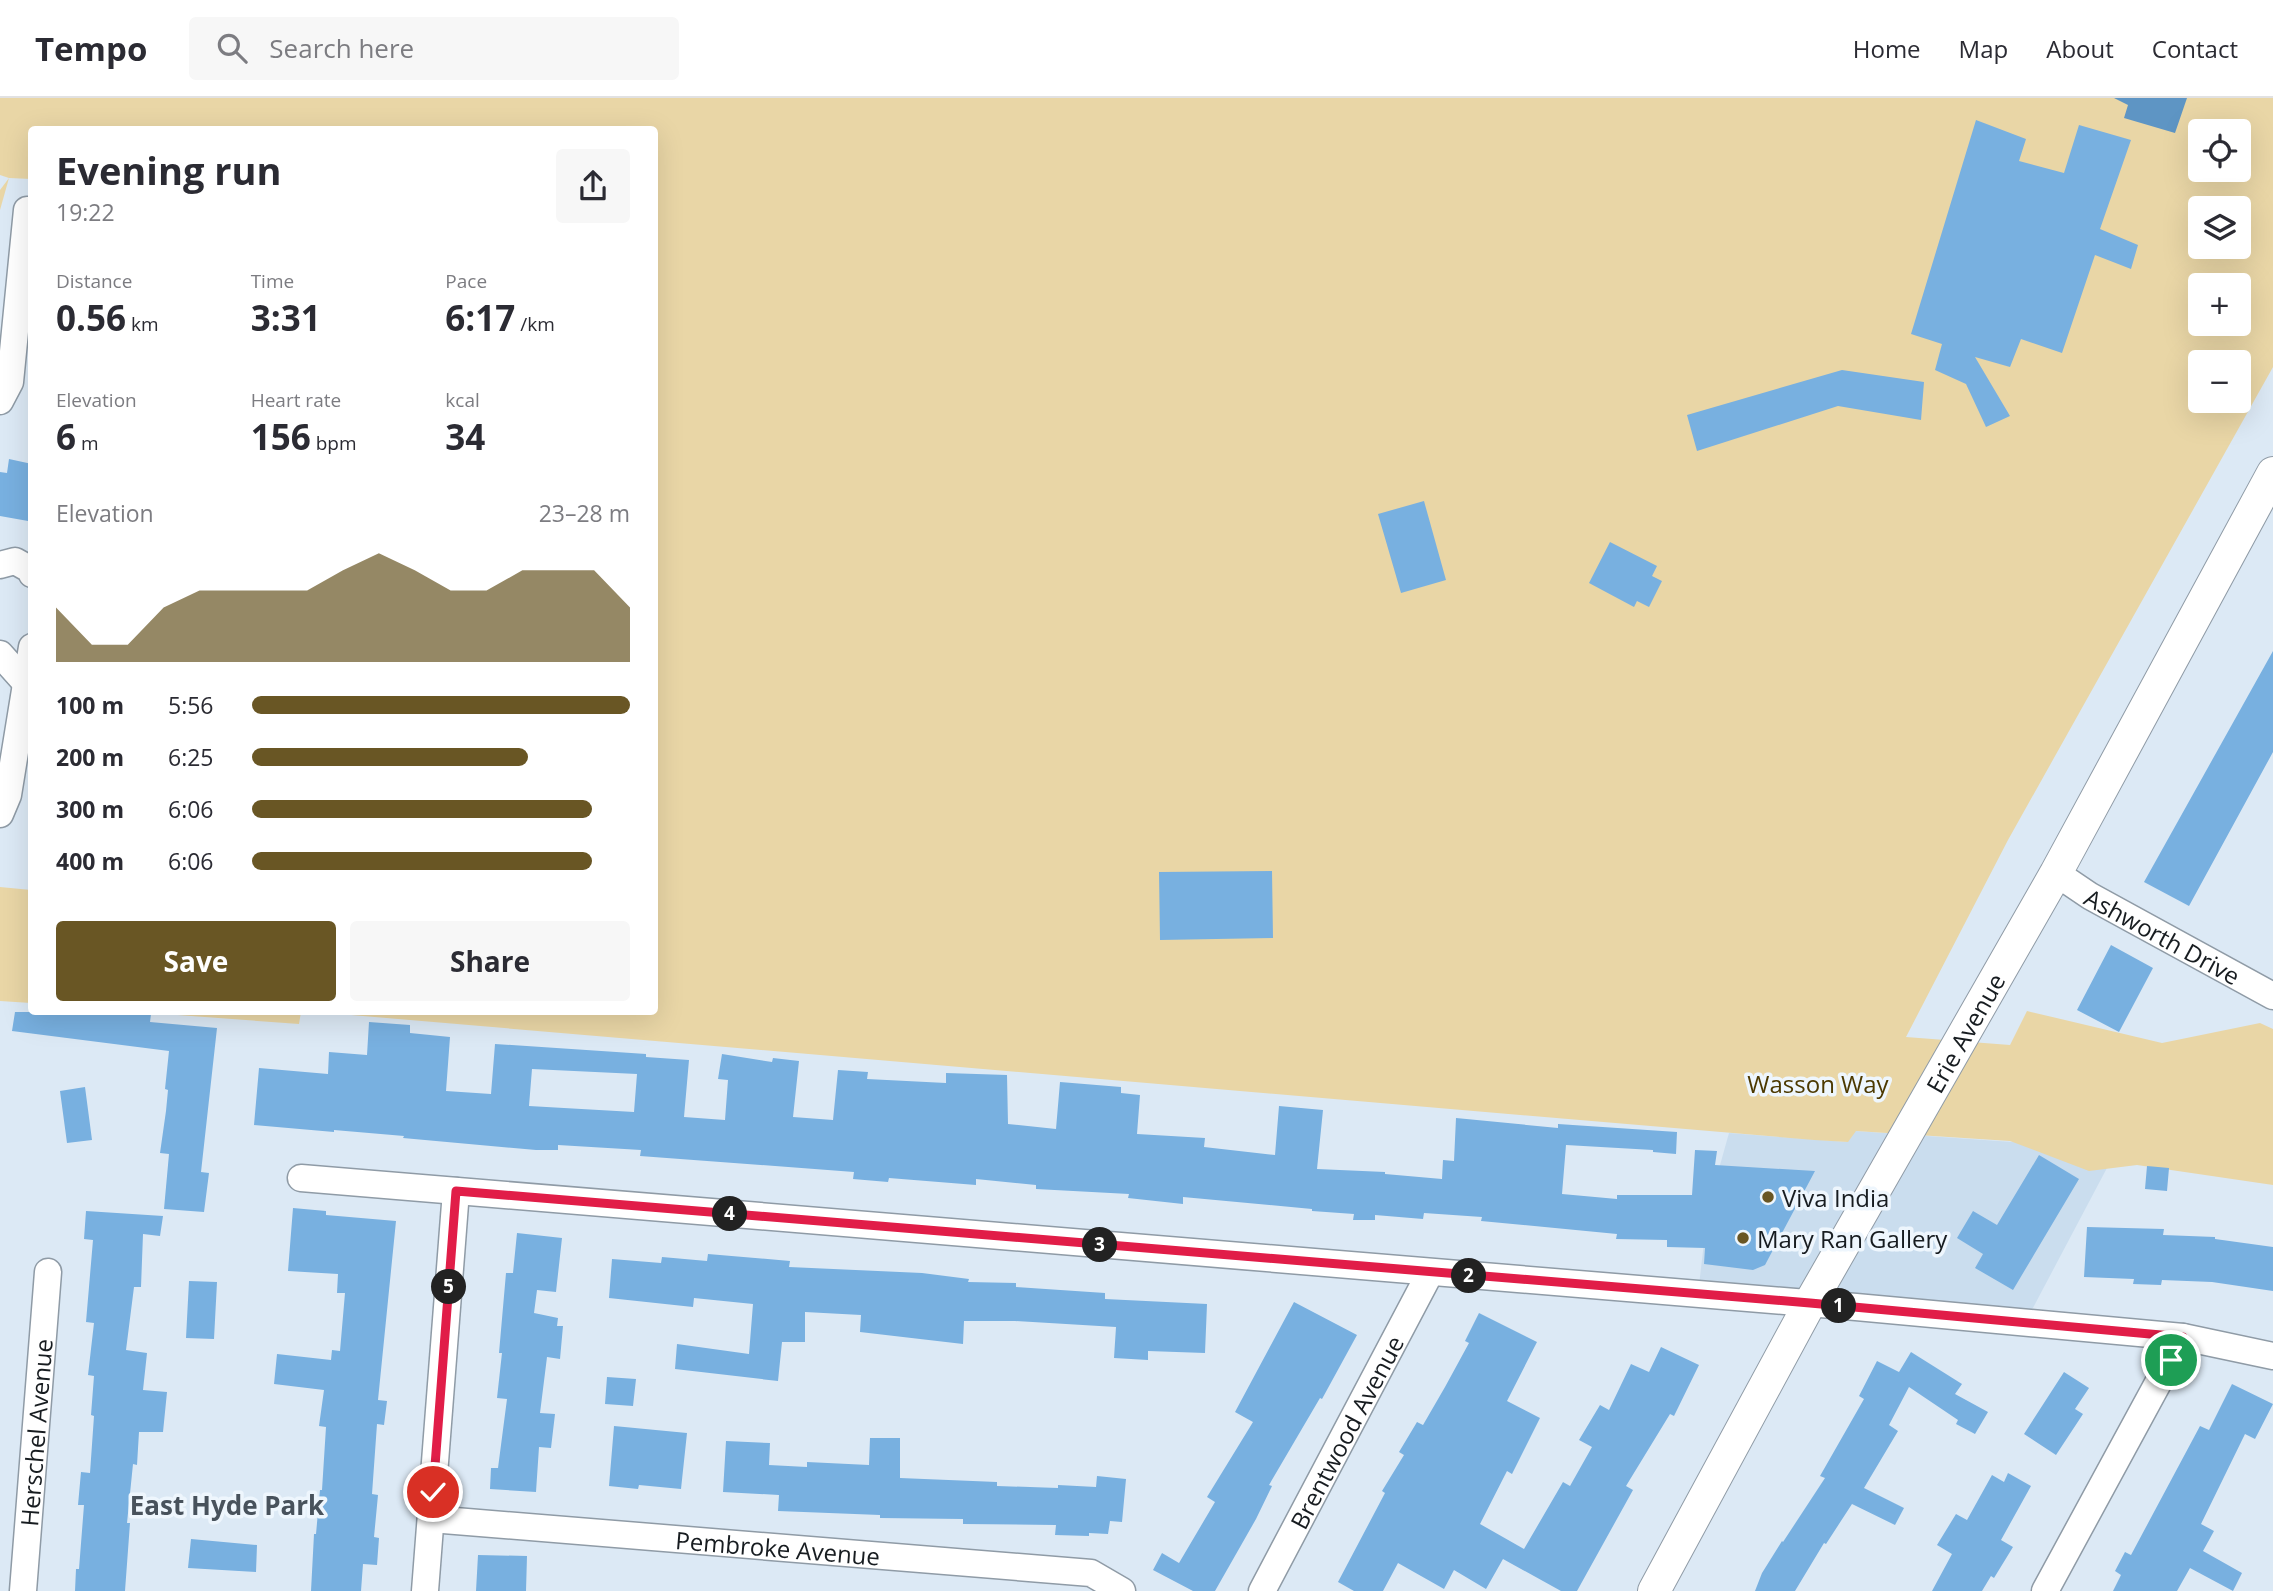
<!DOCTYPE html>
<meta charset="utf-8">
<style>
:root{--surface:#fff;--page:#f7f7f7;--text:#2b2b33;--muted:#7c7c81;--line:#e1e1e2;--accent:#695624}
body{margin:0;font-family:"Open Sans",sans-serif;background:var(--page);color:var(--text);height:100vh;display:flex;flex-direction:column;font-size:26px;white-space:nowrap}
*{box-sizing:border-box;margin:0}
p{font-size:23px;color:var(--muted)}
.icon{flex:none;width:38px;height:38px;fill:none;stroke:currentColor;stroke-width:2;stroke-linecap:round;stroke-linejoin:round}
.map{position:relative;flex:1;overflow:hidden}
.sheet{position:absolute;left:28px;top:28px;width:630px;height:889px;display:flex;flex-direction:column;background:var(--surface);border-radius:7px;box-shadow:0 7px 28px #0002}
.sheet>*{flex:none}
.buttons{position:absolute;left:2188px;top:21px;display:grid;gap:14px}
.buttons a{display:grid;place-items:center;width:63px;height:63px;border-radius:7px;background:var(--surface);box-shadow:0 7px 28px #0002;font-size:35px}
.pin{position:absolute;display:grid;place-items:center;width:60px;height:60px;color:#fff;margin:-30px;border:4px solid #fff;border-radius:50%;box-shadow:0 2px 7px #0007}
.km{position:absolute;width:35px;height:35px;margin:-18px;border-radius:50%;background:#222;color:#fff;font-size:19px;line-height:35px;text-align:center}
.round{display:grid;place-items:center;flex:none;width:74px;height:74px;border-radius:7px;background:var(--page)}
.head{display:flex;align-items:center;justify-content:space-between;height:119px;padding:0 28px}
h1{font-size:38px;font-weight:700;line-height:52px}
.metrics{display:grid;grid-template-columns:repeat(3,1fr);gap:10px;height:119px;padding:7px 28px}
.metrics div{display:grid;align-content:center}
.metrics b{font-size:35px;font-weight:700}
.metrics small{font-size:19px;font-weight:400}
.metrics p{font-size:19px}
.chart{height:196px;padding:14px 28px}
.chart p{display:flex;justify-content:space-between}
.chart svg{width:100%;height:126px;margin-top:7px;fill:var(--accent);opacity:.7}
.action{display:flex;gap:14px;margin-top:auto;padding:14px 28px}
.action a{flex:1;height:80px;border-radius:7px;background:var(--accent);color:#fff;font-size:28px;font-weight:700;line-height:80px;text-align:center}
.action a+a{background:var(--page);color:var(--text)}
ul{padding:0 28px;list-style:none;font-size:23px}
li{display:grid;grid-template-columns:112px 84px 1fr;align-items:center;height:52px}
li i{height:18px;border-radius:9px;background:var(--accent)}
header{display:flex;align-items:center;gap:42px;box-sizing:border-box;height:98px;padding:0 35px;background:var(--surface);border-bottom:2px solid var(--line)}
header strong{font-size:33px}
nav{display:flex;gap:38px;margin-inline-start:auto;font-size:24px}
.search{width:490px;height:63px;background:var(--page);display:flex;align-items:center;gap:18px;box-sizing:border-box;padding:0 24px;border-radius:7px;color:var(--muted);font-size:26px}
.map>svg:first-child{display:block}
.built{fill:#caddee}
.green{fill:#e9d6a6;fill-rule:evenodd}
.water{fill:#5e95c4}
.building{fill:#78b0e0;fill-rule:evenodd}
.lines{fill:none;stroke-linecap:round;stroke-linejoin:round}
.minor-casing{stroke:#8f9ba6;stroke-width:29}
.tertiary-casing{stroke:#8f9ba6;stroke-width:34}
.minor{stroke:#fff;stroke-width:26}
.tertiary{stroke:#fff;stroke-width:32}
.route-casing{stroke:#fff;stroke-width:14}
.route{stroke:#e11d48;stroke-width:9}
.poi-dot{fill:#695624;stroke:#eef6fd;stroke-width:2.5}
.labels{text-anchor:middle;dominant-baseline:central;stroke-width:7;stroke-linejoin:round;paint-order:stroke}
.street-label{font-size:24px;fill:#171c20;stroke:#eef6fd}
.park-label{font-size:24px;fill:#4c3900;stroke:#eef6fd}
.poi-label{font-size:24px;fill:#171c20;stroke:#eef6fd;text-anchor:start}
.neighbourhood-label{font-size:26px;font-weight:bold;fill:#48525c;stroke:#eef6fd}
</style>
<header>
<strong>Tempo</strong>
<div class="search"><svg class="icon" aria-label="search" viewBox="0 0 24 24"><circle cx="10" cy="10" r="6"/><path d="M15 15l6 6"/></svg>Search here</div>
<nav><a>Home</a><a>Map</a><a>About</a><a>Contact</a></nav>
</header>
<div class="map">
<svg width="2273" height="1493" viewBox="0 0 2273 1493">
<rect width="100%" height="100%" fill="#dce9f5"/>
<path class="built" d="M1855 1033 2082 1049 2117 1051 2025 1225 1698 1196 1708 1110 1729 1035 1847 1044Z"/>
<path class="green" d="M0 0H2273V269L2008 742 1906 939 2010 947 2027 913 2162 945 2260 925 2273 931V1087L2137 1067 2089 1073 2010 1043 1856 1033 1848 1044 1814 1042 316 914H654V32H32L31 81 9 80 0 112V92L9 80 0 77ZM2200 33H2238V72H2200ZM2200 110H2238V149H2200ZM2200 187H2238V226H2200ZM2200 264H2238V303H2200Z
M0 789 31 792V905L0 903Z
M137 914H301L299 926Z"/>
<path class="water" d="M2114 0H2187L2175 35 2124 20 2128 7Z"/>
<path class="building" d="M1976 22 2026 41 2019 63 2064 75 2079 27 2131 42 2100 131 2138 147 2131 171 2095 157 2062 255 2021 241 2010 269 1975 259 2010 318 1986 329 1966 286 1935 272 1942 246 1911 236Z
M1842 272 1924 284 1921 322 1838 308 1697 353 1687 317Z
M9 361 32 366V418H29L28 423 0 418V374L7 375Z
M1424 403 1446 482 1401 495 1378 416Z
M1610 444 1657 468 1652 478 1662 483 1649 509 1637 503 1634 509 1589 485Z
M2273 553V654L2189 808 2144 784Z
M1272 773 1273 840 1160 842 1159 774Z
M2111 847 2153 870 2119 934 2077 912Z
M15 914H131L151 916 150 924 217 930 201 1074 209 1075 204 1114 164 1111 169 1056 160 1055 166 1013 168 992 165 991 169 953 12 933Z
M369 924 410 927V935L450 939 446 993 491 996 495 946 646 956V959L689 962 684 1019 725 1022 728 982 718 981 722 956 772 964 773 960 799 963 793 1019 833 1022 838 972 868 974 867 981 946 985V975L1007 977 1008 1026 1056 1031 1060 984 1121 989V995L1140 997 1137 1036 1205 1040 1204 1049 1275 1057 1279 1008 1323 1012 1317 1071 1385 1074V1076L1442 1081 1443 1062 1454 1063 1456 1020 1558 1030V1026L1677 1034 1676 1056 1653 1054V1052L1566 1047 1562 1096 1617 1101V1097H1692L1695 1052 1717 1053 1715 1067 1815 1073 1765 1167 1753 1172 1704 1166 1705 1150 1667 1149V1142L1616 1141 1617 1136 1481 1123 1482 1119 1424 1115 1423 1121 1375 1117V1122H1353L1354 1116 1312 1113V1111L1183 1099V1106L1128 1100 1129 1096 1036 1091V1087L976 1081V1087L889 1080 888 1084 853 1081 854 1074 640 1058 641 1052 558 1047V1052H536L403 1040 404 1038 334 1032V1034L254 1027 259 970 328 976 329 954 367 957ZM532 971 637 976 634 1014 529 1008Z
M85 989 92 1042 67 1045 60 993Z
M2039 1057 2079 1081 2013 1192 1975 1170 1983 1156 1957 1140 1973 1113 1997 1127Z
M2147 1068 2169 1070 2167 1093 2145 1091Z
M293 1110 326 1113V1117L396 1123 378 1302 387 1303 384 1327 377 1326 372 1396 378 1397 374 1439 379 1440 377 1467 363 1466 361 1493H311L314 1436H316L320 1392H322L326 1329 319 1328 324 1292 274 1286 277 1256 331 1262 332 1252 340 1253 345 1195H337L338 1176 288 1173Z
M86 1113 163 1118 160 1138 143 1136 141 1189H134L126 1252 147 1255 143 1292 167 1294 163 1334H139L137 1367 133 1366 127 1425H130L125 1493H75L76 1471H79L84 1407H78L81 1374 90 1375 94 1318 91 1317 94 1278 88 1277 94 1225 86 1224 93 1142 84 1141Z
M2087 1129 2164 1131 2163 1137 2215 1139V1141L2273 1149V1193L2212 1184 2162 1182 2161 1187 2133 1186 2134 1181 2084 1179Z
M517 1135 562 1140 556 1194 537 1192 534 1215 558 1220 557 1228H563L560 1261 547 1259 540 1315 555 1316 551 1350 539 1349 536 1394 490 1391 491 1370H498L507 1301 497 1300 502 1255H499L506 1175H513Z
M708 1156 790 1163 789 1169 922 1175 969 1181 968 1184 1016 1185V1189L1105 1195V1201L1207 1206 1205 1255 1148 1253V1262L1114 1260 1116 1229 1015 1223H964L963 1246 860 1234 861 1217 805 1214V1244H782L778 1283 675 1271 677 1246 749 1256 753 1206 694 1200 693 1209 609 1200 612 1161 661 1165 662 1159 707 1163Z
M189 1183 217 1184 214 1241 186 1240Z
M1294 1204 1357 1237 1322 1301 1320 1300 1269 1387 1272 1388 1256 1421 1215 1493H1193L1153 1472 1162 1455 1179 1465 1215 1404 1207 1399 1253 1324 1235 1314Z
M1479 1215 1537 1244 1507 1303 1540 1320 1512 1376 1507 1373 1480 1426 1524 1451 1563 1384 1570 1388 1592 1349 1579 1342 1600 1307 1609 1312 1631 1266 1649 1274 1661 1249 1699 1267 1674 1318 1670 1316 1626 1388 1633 1392 1577 1493H1561L1503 1461 1486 1491 1454 1472 1444 1491 1398 1465 1383 1493H1354L1338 1484 1385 1395 1382 1393 1404 1357 1399 1354 1417 1324 1423 1327 1445 1289 1469 1245 1465 1243Z
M1911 1254 1962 1286 1955 1296 1988 1314 1975 1336 1956 1326 1958 1322 1909 1289 1889 1327 1898 1333 1864 1390 1904 1410 1895 1427 1852 1406 1826 1446 1824 1445 1795 1493H1755L1762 1475 1782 1443 1783 1444 1825 1380 1820 1378 1864 1301 1859 1298 1877 1263 1899 1274Z
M2064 1274 2089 1290 2075 1311 2083 1316 2056 1357 2024 1336Z
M607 1279 636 1281 633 1308 605 1306Z
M2232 1286 2273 1306 2255 1341 2245 1336 2201 1426 2214 1433 2203 1453 2242 1475 2233 1493 2190 1470 2177 1493H2113L2121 1477 2115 1473 2125 1454 2131 1457 2200 1328 2209 1332Z
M614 1328 687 1335 681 1391 639 1387 638 1391 609 1388Z
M870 1340H900V1380L997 1384V1388L1058 1390V1387L1096 1389 1097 1378 1126 1381 1122 1424 1110 1423 1108 1436 1089 1435V1438L1055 1437 1056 1427 963 1426V1421L880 1420V1417L778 1413 779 1397 723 1394 726 1343 770 1345 769 1367 807 1369V1364L869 1367Z
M2008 1375 2031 1388 2001 1442 2013 1449 1994 1480 1991 1478 1982 1493H1932L1952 1456 1937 1447 1956 1416 1967 1422 1992 1377 2004 1384Z
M191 1441 257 1447 256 1474 188 1470Z
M478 1457 527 1458 526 1493H476Z"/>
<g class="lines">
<g class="minor-casing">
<g id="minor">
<path d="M0 303 10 284 27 112"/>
<path d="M0 467 15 463 31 472 32 476"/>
<path d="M0 556 26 585"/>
<path d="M0 716 8 697 32 549"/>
<path id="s1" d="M2056 775 2090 798 2273 898"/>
<path d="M301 1080 1856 1209 2183 1239 2273 1258"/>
<path id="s2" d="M431 1421 1091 1475 1122 1493"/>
<path id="s3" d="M23 1493 48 1174"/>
<path d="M425 1493 456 1093"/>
<path id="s4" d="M1262 1493 1430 1175"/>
<path d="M2045 1493 2183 1239"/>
</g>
</g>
<g class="tertiary-casing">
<g id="tertiary">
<path id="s5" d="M1654 1493 1810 1205 2056 775 2273 375"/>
</g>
</g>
<use href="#minor" class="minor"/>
<use href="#tertiary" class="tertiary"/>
</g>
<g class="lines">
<g class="route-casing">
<path id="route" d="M433 1394 456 1093 1810 1205 2183 1239 2171 1262"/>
</g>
<use href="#route" class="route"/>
</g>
<g class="poi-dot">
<circle cx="1768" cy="1099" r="7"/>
<circle cx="1743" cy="1140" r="7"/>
</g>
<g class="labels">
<g class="street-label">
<text stroke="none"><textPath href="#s1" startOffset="124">Ashworth Drive</textPath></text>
<text stroke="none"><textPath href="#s5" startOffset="639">Erie Avenue</textPath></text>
<text stroke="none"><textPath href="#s3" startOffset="159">Herschel Avenue</textPath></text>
<text stroke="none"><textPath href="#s4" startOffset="180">Brentwood Avenue</textPath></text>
<text stroke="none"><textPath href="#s2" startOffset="348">Pembroke Avenue</textPath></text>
</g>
<g class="park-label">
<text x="1818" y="985">Wasson Way</text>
</g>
<g class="poi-label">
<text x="1782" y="1099">Viva India</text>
<text x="1757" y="1140">Mary Ran Gallery</text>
</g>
<g class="neighbourhood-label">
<text x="227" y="1407">East Hyde Park</text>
</g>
</g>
</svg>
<div class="buttons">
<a><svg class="icon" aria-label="locate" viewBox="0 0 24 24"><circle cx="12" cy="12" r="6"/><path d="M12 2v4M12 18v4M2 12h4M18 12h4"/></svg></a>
<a><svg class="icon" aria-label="layers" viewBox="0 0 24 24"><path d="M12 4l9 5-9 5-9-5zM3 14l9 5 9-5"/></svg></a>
<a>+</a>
<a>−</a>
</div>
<div class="pin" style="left:2171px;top:1262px;background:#1e9e55"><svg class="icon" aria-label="arrive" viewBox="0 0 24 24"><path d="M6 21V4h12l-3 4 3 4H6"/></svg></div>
<div class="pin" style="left:433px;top:1394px;background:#d93025"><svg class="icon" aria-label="check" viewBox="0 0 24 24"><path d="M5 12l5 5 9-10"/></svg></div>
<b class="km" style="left:1839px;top:1208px">1</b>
<b class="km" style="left:1469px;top:1178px">2</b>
<b class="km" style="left:1100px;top:1147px">3</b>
<b class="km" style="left:730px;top:1116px">4</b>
<b class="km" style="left:449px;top:1189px">5</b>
<section class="sheet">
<div class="head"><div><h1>Evening run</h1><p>19:22</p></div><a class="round"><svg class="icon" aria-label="share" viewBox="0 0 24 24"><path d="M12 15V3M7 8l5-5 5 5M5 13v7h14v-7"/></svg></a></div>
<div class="metrics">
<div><p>Distance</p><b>0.56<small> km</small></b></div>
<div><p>Time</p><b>3:31</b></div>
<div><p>Pace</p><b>6:17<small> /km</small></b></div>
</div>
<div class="metrics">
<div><p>Elevation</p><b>6<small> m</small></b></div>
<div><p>Heart rate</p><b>156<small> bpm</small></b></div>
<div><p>kcal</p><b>34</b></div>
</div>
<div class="chart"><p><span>Elevation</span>23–28 m</p>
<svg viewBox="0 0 160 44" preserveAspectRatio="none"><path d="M0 44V25L10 38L20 38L30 25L40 19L50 19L60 19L70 19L80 12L90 6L100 12L110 19L120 19L130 12L140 12L150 12L160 25V44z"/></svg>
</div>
<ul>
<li><b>100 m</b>5:56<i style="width:100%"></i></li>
<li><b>200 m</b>6:25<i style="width:73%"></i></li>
<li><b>300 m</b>6:06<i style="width:90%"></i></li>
<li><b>400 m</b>6:06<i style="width:90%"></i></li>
</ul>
<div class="action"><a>Save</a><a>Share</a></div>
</section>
</div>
